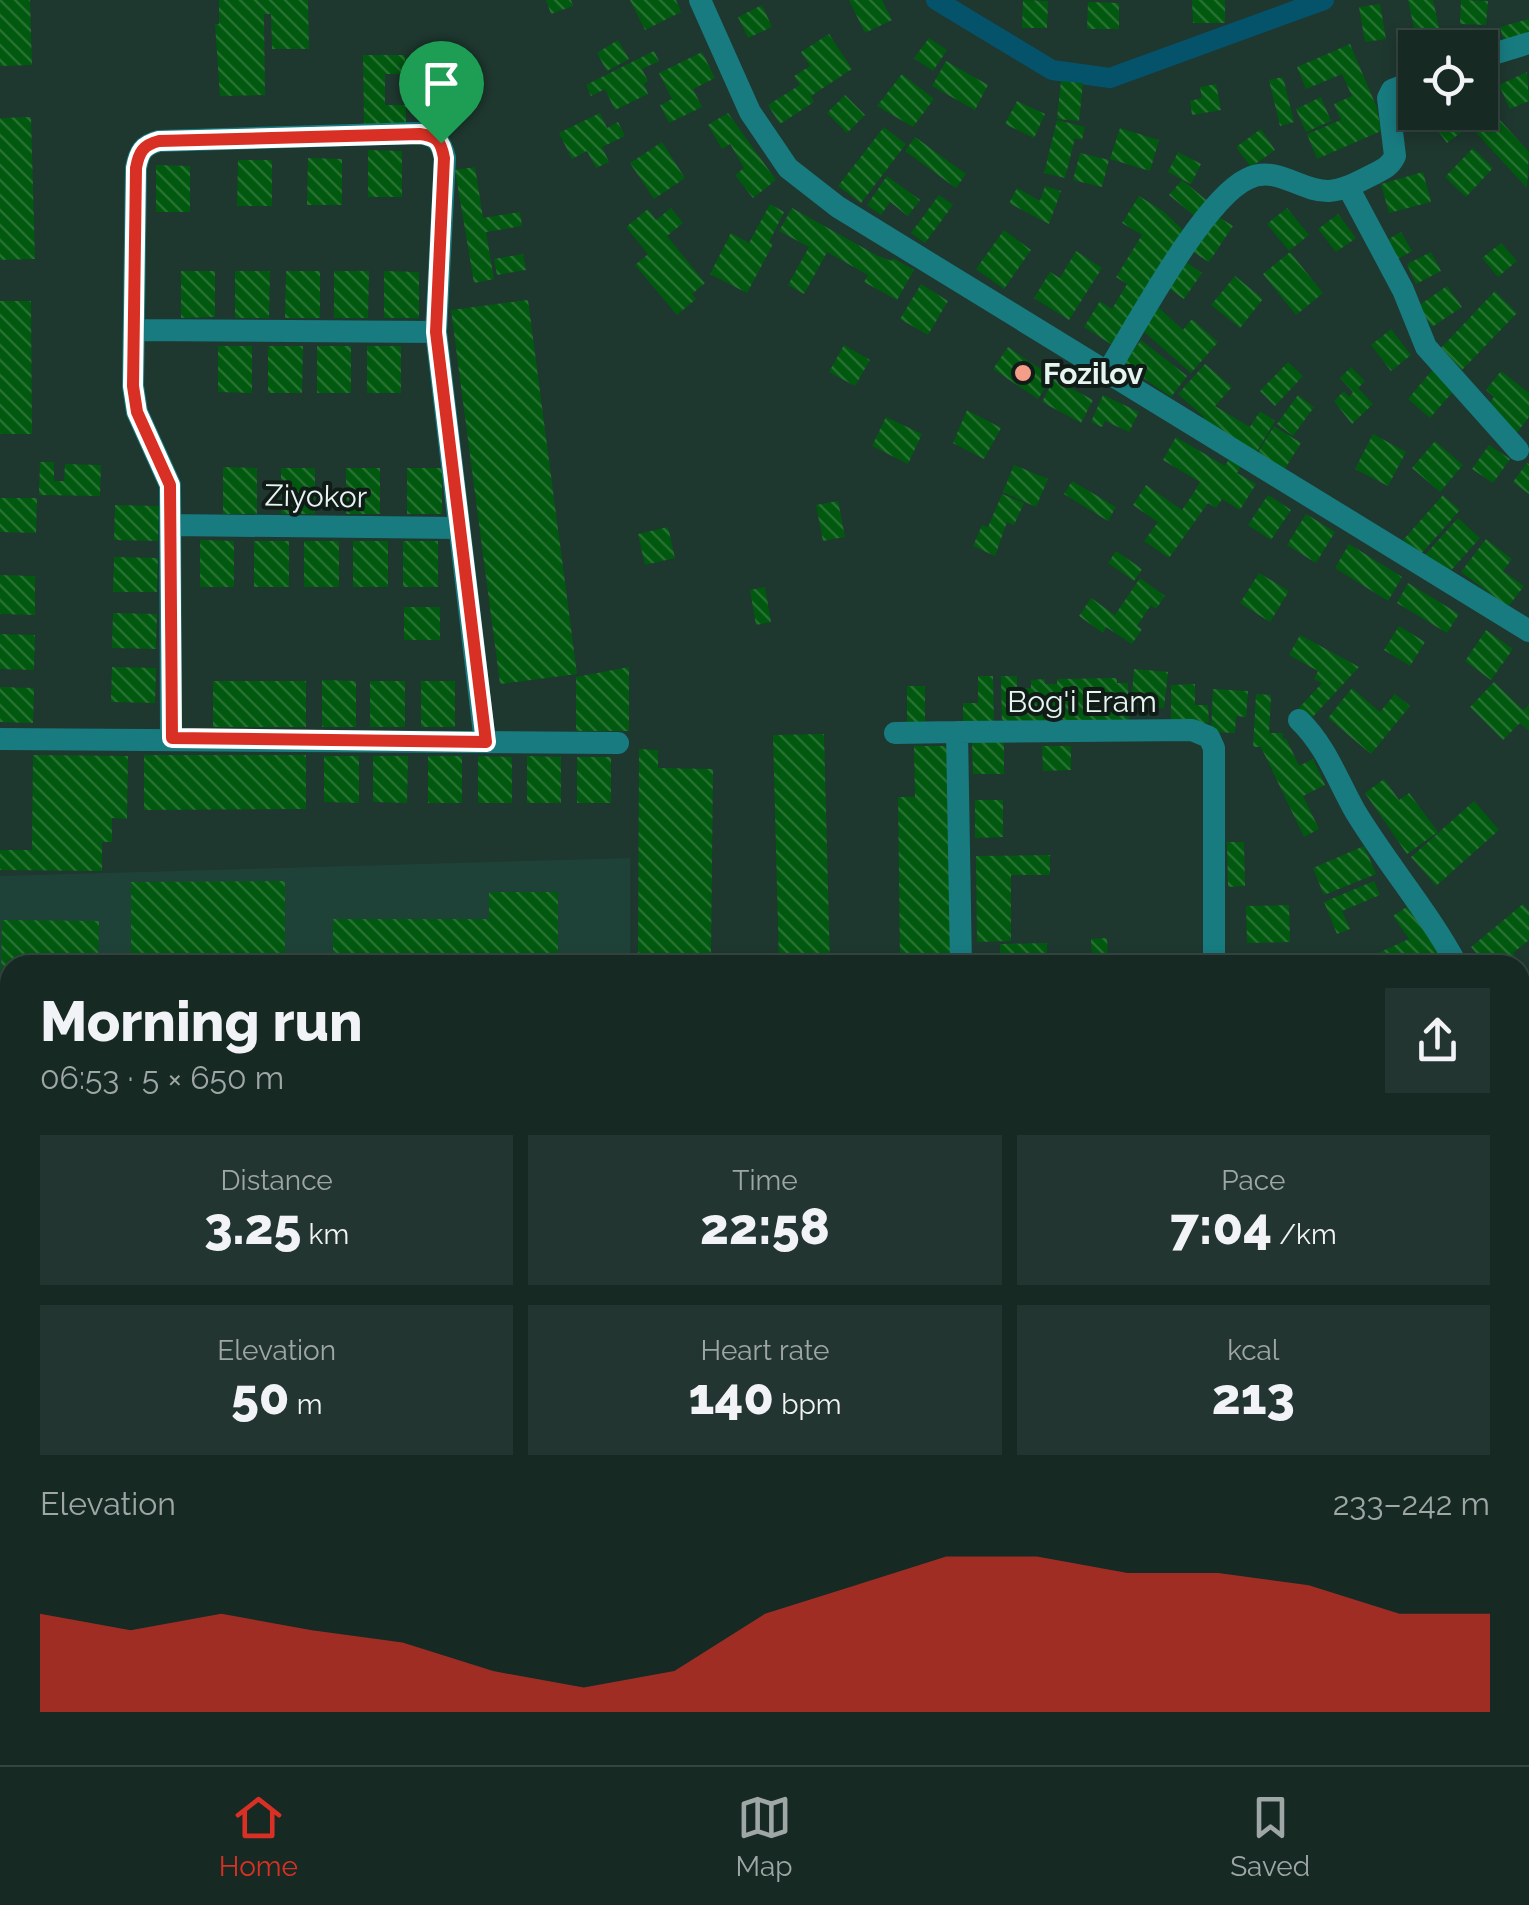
<!DOCTYPE html>
<meta charset="utf-8">
<style>
:root{--surface:#162923;--page:#233530;--text:#f1f3f6;--muted:#9ea6a6;--line:#354541;--accent:#d93025}
body{margin:0;font-family:Raleway,sans-serif;background:var(--page);color:var(--text);height:100vh;display:flex;flex-direction:column;font-size:38px;white-space:nowrap}
*{box-sizing:border-box;margin:0}
p{font-size:32px;color:var(--muted)}
.icon{flex:none;width:55px;height:55px;fill:none;stroke:currentColor;stroke-width:2;stroke-linecap:round;stroke-linejoin:round}
.map{position:relative;flex:1;overflow:hidden}
.panel{position:absolute;left:0px;top:955px;width:1530px;height:810px;display:flex;flex-direction:column;background:var(--surface);border-radius:30px 30px 0 0;box-shadow:0 5px 15px #0003,0 0 0 2px var(--line)}
.panel>*{flex:none}
.fabs{position:absolute;left:1398px;top:30px;display:grid;gap:20px}
.fabs a{display:grid;place-items:center;width:100px;height:100px;border-radius:0px;background:var(--surface);box-shadow:0 5px 15px #0003,0 0 0 2px var(--line);font-size:50px}
.pin{position:absolute;display:grid;place-items:center;width:85px;height:85px;color:#fff;margin:-102px -42px;border-radius:50% 50% 50% 0;rotate:-45deg;box-shadow:0 0 10px #0007}
.pin .icon{rotate:45deg}
.round{display:grid;place-items:center;flex:none;width:105px;height:105px;border-radius:0px;background:var(--page)}
.headline{display:flex;align-items:center;justify-content:space-between;height:170px;padding:0 40px}
h1{font-size:55px;font-weight:800;line-height:75px}
.stats{display:grid;grid-template-columns:repeat(3,1fr);gap:15px;height:170px;padding:10px 40px}
.stats div{display:grid;align-content:center;border-radius:0px;background:var(--page);text-align:center}
.stats b{font-size:50px;font-weight:800}
.stats small{font-size:28px;font-weight:400}
.stats p{font-size:28px}
.chart{height:280px;padding:20px 40px}
.chart p{display:flex;justify-content:space-between}
.chart svg{width:100%;height:180px;margin-top:10px;fill:var(--accent);opacity:.7}
.tabs{display:flex;justify-content:space-around;align-items:center;height:140px;border-top:2px solid var(--line);background:var(--surface);font-size:28px;color:var(--muted)}
.tabs a{display:grid;justify-items:center;gap:5px}
.tabs .on{color:var(--accent)}
.map>svg:first-child{display:block}
.built{fill:#1f4238}
.lines{fill:none;stroke-linecap:round;stroke-linejoin:round}
.canal{stroke:#05526b;stroke-width:20}
.building{fill:url(#building-back-hatch)}
.street{stroke:#177b80;stroke-width:22}
.route-casing{stroke:#fff;stroke-width:20}
.route{stroke:#d93025;stroke-width:12}
.poi-dot{fill:#f49e8a;stroke:#111c18;stroke-width:4}
.labels{text-anchor:middle;dominant-baseline:central;stroke-width:8;stroke-linejoin:round;paint-order:stroke}
.poi-label{font-size:30px;font-weight:bold;fill:#e6f5f0;stroke:#111c18;text-anchor:start}
.street-label{font-size:30px;fill:#e6f5f0;stroke:#111c18}
</style>
<div class="map">
<svg width="1529" height="1765" viewBox="0 0 1529 1765">
<defs>
<pattern id="building-back-hatch" width="6" height="6" patternUnits="userSpaceOnUse" patternTransform="scale(2.5)"><rect width="6" height="6" fill="#01590f"/><path d="M-1 5l2 2M0 0l6 6M5-1l2 2" fill="none" stroke="#267132"/></pattern>
</defs>
<rect width="100%" height="100%" fill="#1e372f"/>
<path class="built" d="M630 858V965H10V1258H0V876Z"/>
<g class="lines">
<path class="canal" d="M936 0 1052 70 1110 78 1324 0"/>
</g>
<path class="building" d="M0 0H30L32 65 0 66Z
M219 0H308L309 49H272L271 14H264L265 95 220 96 215 24H219Z
M546 0H571L573 6 551 14Z
M630 0H676L681 12 645 30Z
M849 0H882L892 20 865 33Z
M1023 0 1048 1 1047 28H1022Z
M1192 0H1225V23H1193Z
M1408 0H1433L1440 32 1416 37Z
M1461 0 1488 1 1486 25 1460 24Z
M1088 2 1119 3V29H1087Z
M1380 4 1386 39 1365 42 1359 7Z
M762 5 772 27 748 38 738 17Z
M1529 19V38L1505 44 1500 27Z
M1471 31 1475 48H1446L1444 36Z
M829 34 852 69 811 96 814 102 780 124 768 105 800 85 794 76 810 66 801 52Z
M929 38 947 50 933 71 914 58Z
M618 40 629 59 607 71 597 53Z
M1350 44 1377 108 1381 131 1317 159 1307 134 1341 120 1334 104 1352 96 1342 74 1306 89 1297 67Z
M654 51 659 61 642 69 648 81 644 84 648 94 615 110 605 89 591 96 586 85Z
M702 52 715 78 693 89 702 107 669 123 660 105 672 99 659 73Z
M363 55H405V74H385V105H406V124H364Z
M442 55 443 88 408 89 406 57Z
M946 61 988 85 975 110 932 86Z
M1527 72 1529 101 1510 109 1499 85Z
M902 74 934 99 913 127 877 106Z
M1283 77 1294 122 1280 126 1269 80Z
M1061 81 1083 83 1079 121 1057 119Z
M1216 84 1221 110 1192 115 1190 101 1202 98 1200 87Z
M1415 94V112H1420L1403 126 1392 111Z
M845 95 865 115 847 133 827 113Z
M1321 97 1331 121 1306 132 1296 109Z
M1017 101 1045 114 1034 138 1005 124Z
M1489 108 1529 152 1527 188 1470 126Z
M1424 112H1457L1468 127 1447 143Z
M600 113 607 128 618 122 625 136 602 147 609 162 596 168 587 151 572 159 559 133Z
M728 113 776 180 753 198 735 175 744 168 730 144 722 149 708 125Z
M31 117 35 259 0 260V118Z
M1057 120 1085 127 1082 140 1075 138 1065 178 1044 173Z
M884 127 906 144 861 203 838 186Z
M1120 128 1159 140 1150 171 1110 159Z
M1261 129 1275 150 1251 167 1236 147Z
M915 137 966 174 956 188 905 151Z
M662 142 685 178 654 199 630 163Z
M1473 148 1493 168 1466 197 1445 177Z
M368 150 402 151V197H368Z
M1178 152 1201 164 1191 184 1168 172Z
M1080 153 1109 160 1102 187 1073 180Z
M308 158 342 159V205H307Z
M238 160H272V206H237Z
M156 165 190 166V212H156Z
M475 167 483 218 520 212 522 226 486 232 494 279 474 283 455 170Z
M1423 172 1431 202 1389 213 1381 184Z
M887 176 920 200 908 216 890 202 881 215 867 205Z
M1182 180 1210 203 1197 218 1169 195Z
M1045 186 1061 191 1049 224 1009 203 1017 188 1040 201Z
M939 195 953 205 925 243 911 233Z
M1139 196 1164 212 1185 232 1114 346 1084 327 1100 301 1112 309 1127 284 1116 277 1142 235 1122 223Z
M770 204 784 212 769 242 773 244 747 293 710 274 731 233 749 243Z
M671 208 683 223 667 236 705 283 692 294 696 299 677 315 635 265 648 254 626 227 648 209 656 220Z
M792 208 878 256 892 261 893 258 914 270 897 300 864 282 868 275 827 252 804 294 788 285 809 247 779 231Z
M1287 208 1309 235 1289 251 1267 224Z
M1338 214 1356 238 1336 252 1318 229Z
M1217 216 1233 226 1209 262 1193 252Z
M1004 230 1031 250 1004 289 976 269Z
M1401 232 1412 251 1392 262 1382 243Z
M1501 243 1517 261 1498 277 1482 258Z
M1076 251 1102 268 1069 320 1034 298 1050 272 1060 278Z
M1290 252 1323 293 1296 315 1263 274Z
M1431 252 1441 271 1416 284 1407 264Z
M523 254 526 270 497 275 494 259Z
M1186 262 1202 273 1184 299 1168 288Z
M181 271H215V317L181 318Z
M235 271H270L269 318H235Z
M286 271H320V318H285Z
M334 271H369L368 318H334Z
M384 271 419 272V318H384Z
M1235 276 1263 299 1240 328 1211 305Z
M921 284 948 301 928 335 900 319Z
M1447 286 1462 307 1432 327 1418 306Z
M1495 291 1517 313 1462 370 1440 349Z
M528 300 577 674 500 684 451 310Z
M0 301H31L32 434H0Z
M1159 308 1183 330 1192 319 1218 342 1191 373 1141 329Z
M1391 329 1411 355 1391 371 1371 345Z
M1141 340 1187 376 1171 397 1123 364Z
M844 345 870 360 855 386 829 372Z
M218 346H252V393L218 392Z
M268 346H303L302 393H268Z
M317 346H351V393H317Z
M367 346H401V393H367Z
M1008 347 1052 377 1038 399 993 369Z
M1288 362 1303 376 1275 406 1260 391Z
M1205 364 1232 387 1215 406 1250 427 1260 411 1275 421 1255 455 1200 422 1204 417 1178 394Z
M1351 367 1365 381 1358 388 1373 404 1352 424 1334 401 1344 391 1349 397 1353 392 1340 378Z
M1434 368 1457 387 1430 418 1408 399Z
M1501 371 1529 393V417L1515 435 1484 410 1494 397 1486 390Z
M1054 379 1093 400 1081 423 1042 402Z
M1103 395 1139 412 1129 432 1105 421 1102 427 1091 422Z
M1298 395 1314 407 1293 436 1277 424Z
M967 410 1001 428 984 459 953 443Z
M886 417 922 434 908 464 872 446Z
M1274 426 1301 443 1284 470 1257 454Z
M1373 434 1406 452 1388 486 1355 469Z
M1176 437 1225 466 1229 459 1241 466 1237 473 1256 484 1240 510 1222 499 1216 508 1208 503 1169 558 1144 541 1158 522 1133 505 1146 485 1182 510 1193 494 1200 482 1163 460Z
M1435 441 1463 465 1440 492 1412 468Z
M1489 445 1510 459 1493 483 1472 469Z
M40 462H54V481H64L65 464 101 465 100 496 39 495Z
M1527 463 1529 464V494L1513 482Z
M1014 465 1048 479 1036 507 1003 492Z
M223 467 257 468V514H223Z
M281 468H315V514H281Z
M346 468H380V514H346Z
M407 468H442V514H407Z
M1072 481 1116 507 1108 521 1064 494Z
M1002 494 1024 503 1014 525 1007 522 995 556 973 546 982 525 988 527Z
M1268 495 1291 510 1271 540 1248 525Z
M1443 495 1460 510 1420 555 1403 540Z
M0 498H37L36 533 0 532Z
M838 501 845 537 823 541 816 505Z
M115 505 159 506 158 541 114 540Z
M1306 514 1335 532 1316 563 1287 545Z
M1458 518 1480 538 1447 575 1425 555Z
M668 527 675 558 645 565 638 534Z
M1486 539 1512 559 1503 571 1524 586 1508 607 1461 572Z
M200 540 234 541V587H200Z
M254 541H289V587H254Z
M304 541H339V587H304Z
M353 541H388V587H353Z
M403 541H438V587H403Z
M1349 544 1402 577 1388 601 1335 568Z
M1116 551 1142 569 1134 581 1108 563Z
M114 557 158 558 157 592H113Z
M1259 573 1289 591 1270 622 1240 603Z
M0 575 35 576V615L0 614Z
M1140 578 1165 596 1156 609 1151 605 1137 626 1142 629 1132 644 1106 627 1103 633 1079 616 1091 598 1115 615Z
M1408 583 1459 614 1447 633 1397 603Z
M765 587 771 622 756 625 750 590Z
M404 607H440V640H404Z
M113 613 157 614 156 649 112 648Z
M1399 626 1425 642 1410 666 1384 650Z
M1486 630 1513 649 1491 680 1465 661Z
M0 634 35 635 34 670 0 669Z
M1300 635 1359 667 1309 721 1297 710 1322 683 1314 679 1318 671 1289 655Z
M112 667 156 668 155 703 111 702Z
M629 667V731H576V677Z
M1134 669 1168 672 1164 708 1131 705Z
M978 676H993L994 726 963 727V703H978Z
M1001 676H1017V688H1031V680L1045 679V684H1057V679L1117 678V683H1128L1129 724 1002 726Z
M322 680 356 681V727H322Z
M213 681H306V727H213Z
M370 681H405V727H370Z
M421 681H455V727H421Z
M1494 682 1523 710 1529 705V731L1520 723 1503 740 1470 707Z
M1195 684V705H1208L1209 723 1171 724V685Z
M907 686H925V726H907Z
M0 687 34 688 33 723 0 722Z
M1352 688 1380 712 1395 694 1410 706 1371 754 1328 718Z
M1213 689 1248 691 1246 717 1236 716 1235 733 1211 732Z
M1256 694 1271 695 1269 733H1283V739L1286 738 1299 766 1313 759 1325 785 1303 796 1319 829 1304 837 1261 747H1253Z
M824 734 830 965H779L773 735Z
M972 740H1004V774H973Z
M914 746H948L951 965H900L898 797H915Z
M1042 746H1071V770L1043 771Z
M639 749 658 750V768L713 769 711 953H638Z
M33 755 128 756 127 819 112 818V842H102V871L0 870V850H32Z
M144 755H306V809L144 810Z
M324 756H359V803L324 802Z
M373 756H408L407 803 373 802Z
M428 756H462V803H428Z
M478 756 512 757V803H478Z
M527 756 561 757V803H527Z
M577 757H611V803H577Z
M1384 779 1399 800 1409 793 1438 832 1407 854 1365 793Z
M975 800H1003V837L975 838Z
M1474 801 1499 830 1436 886 1411 857Z
M1227 842H1244L1245 886 1228 887Z
M1364 846 1376 874 1324 895 1313 868Z
M1050 855V875H1011V941L977 942 976 856Z
M285 881V965H131V882Z
M1374 881 1380 895 1342 911 1350 929 1337 934 1324 902Z
M489 892H558V965H333V919H489Z
M1523 904 1529 911V940L1513 953 1516 957 1506 965H1486L1471 947Z
M1289 905 1290 942 1247 943 1246 906Z
M1408 906 1434 943 1443 965H1383L1378 953 1409 939 1393 916Z
M2 920 99 921 98 965H10V976H1Z
M1107 938 1108 958H1092L1091 939Z
M1047 943V958H1000V944Z
M0 1114H10V1165H0Z
M1520 1117 1529 1139V1259L1520 1237Z
M0 1294H10V1352H0Z
M1529 1314V1351L1520 1355V1340L1523 1338 1520 1318Z
M0 1376H10V1450H0Z
M0 1454H10V1519H5V1548H0Z
M0 1569H10V1617H0Z
M0 1626H10L8 1765H0Z
M1520 1685 1529 1686V1717H1520Z
M171 1755H204V1765H171Z
M294 1755H322V1765H294Z
M333 1755H405V1765H333Z
M538 1755H553V1765H506L507 1759H538Z
M763 1755H795V1765H763Z
M871 1755H906V1765H871Z
M1453 1758H1508V1765H1453Z"/>
<g class="lines">
<path class="street" d="M700 0 750 112 788 168 838 207 1529 631
M1480 58 1529 43
M1348 187 1403 290 1426 347 1518 450
M134 330 436 332
M1108 371C1136 326 1203 200 1247 179 1277 164 1300 192 1329 191 1344 190 1358 182 1372 175 1382 170 1390 167 1395 156L1388 98 1392 90 1415 81
M171 525 459 528
M1299 720C1326 746 1337 779 1355 811 1387 864 1428 911 1457 965
M895 733 957 732
M171 738 170 485 137 412 133 386 136 168C139 152 143 145 159 141L419 133C437 136 441 142 445 158L436 332 485 742
M0 739 618 743
M961 965 957 732 1192 730 1209 737 1214 748V965
M1520 1090 1529 1112
M0 1274H10
M1520 1501H1529
M1520 1670H1529
M217 1765V1755
M809 1765V1755"/>
</g>
<g class="lines">
<g class="route-casing">
<path id="route" d="M420 134C437 136 441 141 444 158L436 332 486 742 172 738 170 485 137 412 133 386 136 168C139 152 143 145 159 141Z"/>
</g>
<use href="#route" class="route"/>
</g>
<circle class="poi-dot" cx="1023" cy="373" r="10"/>
<g class="labels">
<g class="poi-label">
<text x="1043" y="373">Fozilov</text>
</g>
<g class="street-label">
<text transform="translate(316 496) rotate(1)">Ziyokor</text>
<text x="1082" y="701">Bog'i Eram</text>
</g>
</g>
</svg>
<div class="fabs">
<a><svg class="icon" aria-label="locate" viewBox="0 0 24 24"><circle cx="12" cy="12" r="6"/><path d="M12 2v4M12 18v4M2 12h4M18 12h4"/></svg></a>
</div>
<div class="pin" style="left:441px;top:143px;background:#1e9e55"><svg class="icon" aria-label="arrive" viewBox="0 0 24 24"><path d="M6 21V4h12l-3 4 3 4H6"/></svg></div>
<section class="panel">
<div class="headline"><div><h1>Morning run</h1><p>06:53 · 5 × 650 m</p></div><a class="round"><svg class="icon" aria-label="share" viewBox="0 0 24 24"><path d="M12 15V3M7 8l5-5 5 5M5 13v7h14v-7"/></svg></a></div>
<div class="stats">
<div><p>Distance</p><b>3.25<small> km</small></b></div>
<div><p>Time</p><b>22:58</b></div>
<div><p>Pace</p><b>7:04<small> /km</small></b></div>
</div>
<div class="stats">
<div><p>Elevation</p><b>50<small> m</small></b></div>
<div><p>Heart rate</p><b>140<small> bpm</small></b></div>
<div><p>kcal</p><b>213</b></div>
</div>
<div class="chart"><p><span>Elevation</span>233–242 m</p>
<svg viewBox="0 0 160 44" preserveAspectRatio="none"><path d="M0 44V20L10 24L20 20L30 24L40 27L50 34L60 38L70 34L80 20L90 13L100 6L110 6L120 10L130 10L140 13L150 20L160 20V44z"/></svg>
</div>
</section>
</div>
<nav class="tabs">
<a class="on"><svg class="icon" aria-label="home" viewBox="0 0 24 24"><path d="M3 11l9-7 9 7M6 9v11h12V9"/></svg>Home</a>
<a><svg class="icon" aria-label="map" viewBox="0 0 24 24"><path d="M3 6l6-2 6 2 6-2v14l-6 2-6-2-6 2zM9 4v14M15 6v14"/></svg>Map</a>
<a><svg class="icon" aria-label="saved" viewBox="0 0 24 24"><path d="M7 4h10v16l-5-4-5 4z"/></svg>Saved</a>
</nav>
